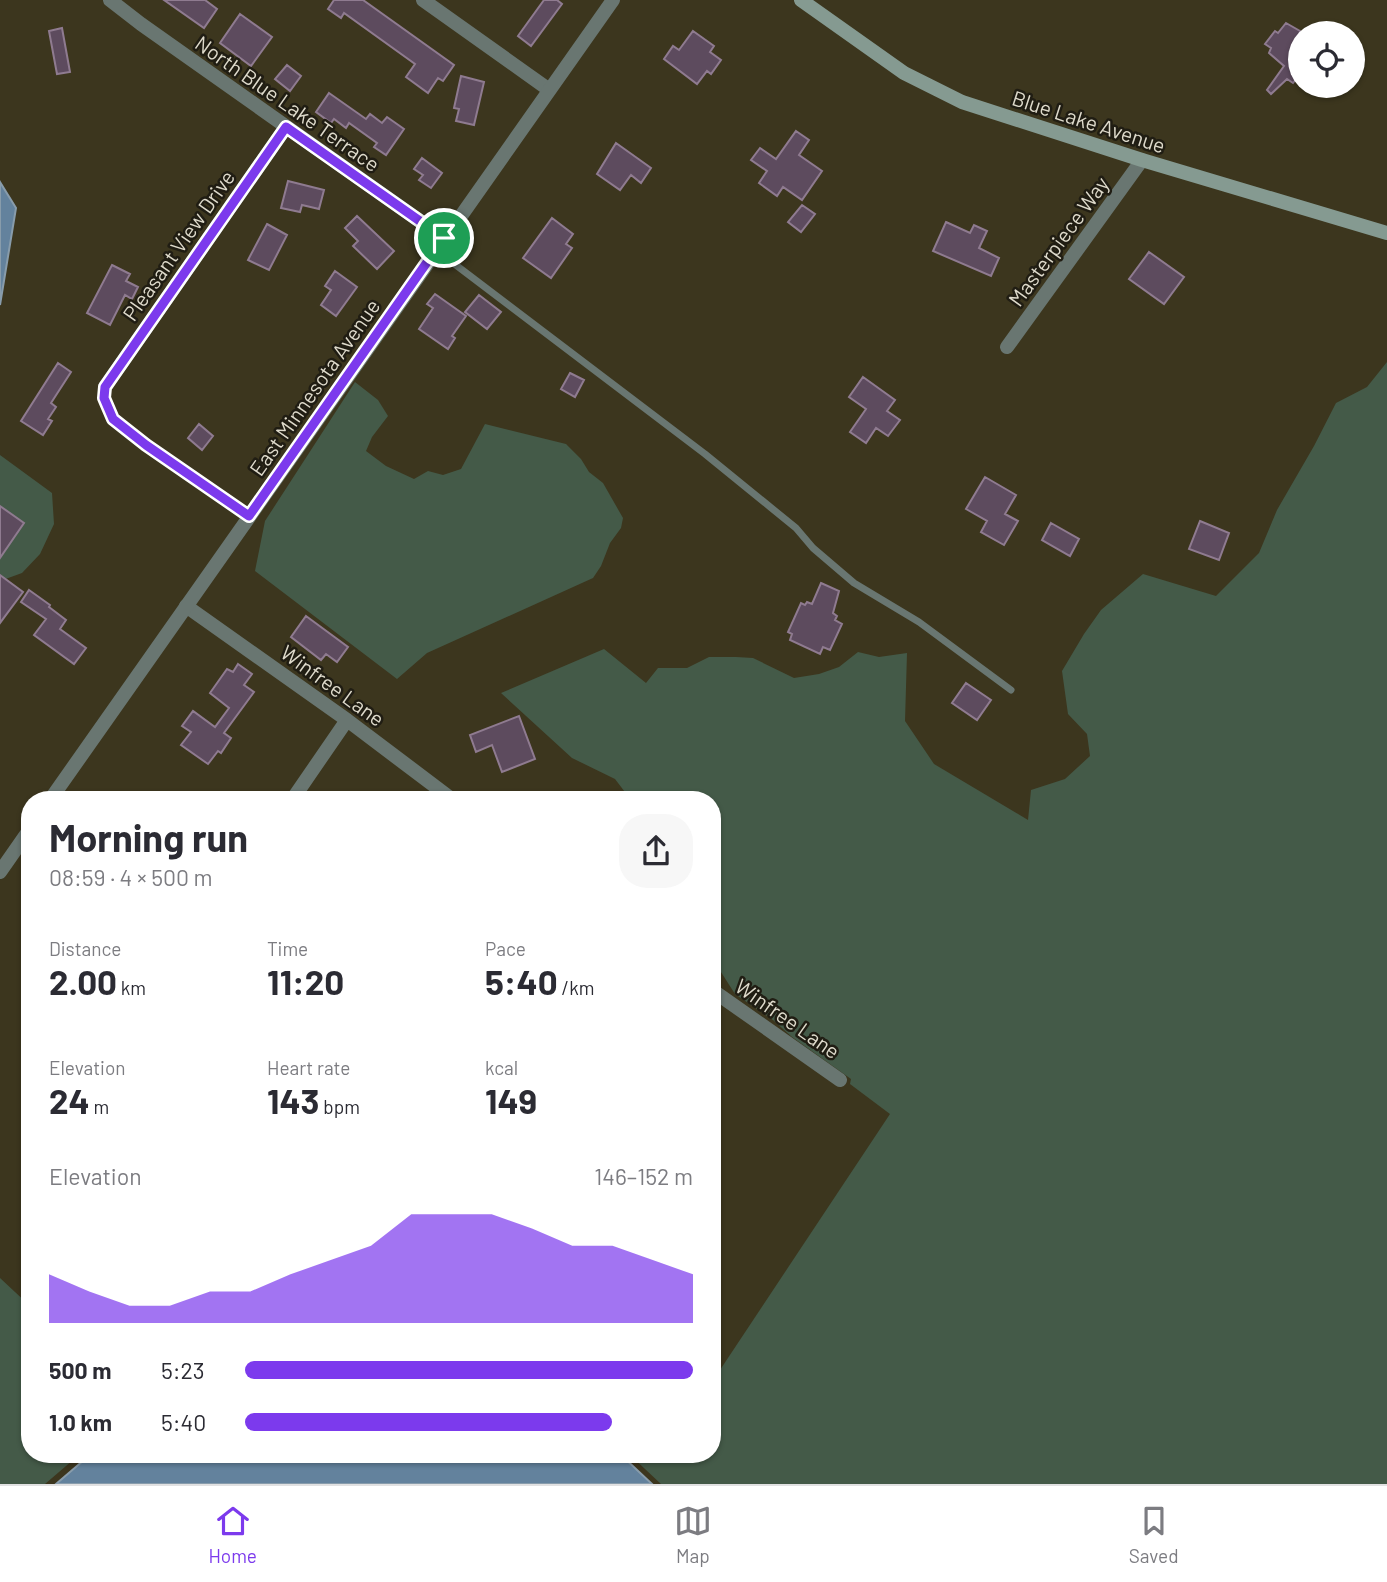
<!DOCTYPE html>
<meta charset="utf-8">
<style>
:root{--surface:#fff;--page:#f7f7f7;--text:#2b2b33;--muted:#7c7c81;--line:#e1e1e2;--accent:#7c3aed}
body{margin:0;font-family:Barlow,sans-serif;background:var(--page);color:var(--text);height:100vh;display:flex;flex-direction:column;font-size:26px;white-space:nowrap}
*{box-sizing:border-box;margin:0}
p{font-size:23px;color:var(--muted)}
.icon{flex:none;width:38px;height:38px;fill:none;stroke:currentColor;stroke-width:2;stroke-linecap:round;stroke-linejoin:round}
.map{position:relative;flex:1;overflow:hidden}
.sheet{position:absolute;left:21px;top:791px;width:700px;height:672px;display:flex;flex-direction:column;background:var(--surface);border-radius:28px;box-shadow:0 2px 5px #0004}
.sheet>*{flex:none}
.tools{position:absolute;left:1288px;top:21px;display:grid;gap:14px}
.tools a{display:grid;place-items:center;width:77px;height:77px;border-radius:50%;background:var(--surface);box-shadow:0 2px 5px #0004;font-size:35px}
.pin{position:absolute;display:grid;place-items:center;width:60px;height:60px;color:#fff;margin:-30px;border:4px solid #fff;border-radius:50%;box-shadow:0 2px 7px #0007}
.round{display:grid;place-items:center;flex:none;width:74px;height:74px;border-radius:28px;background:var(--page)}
.head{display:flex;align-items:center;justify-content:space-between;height:119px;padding:0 28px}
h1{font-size:38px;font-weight:700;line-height:52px}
.figures{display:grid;grid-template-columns:repeat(3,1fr);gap:10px;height:119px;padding:7px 28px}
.figures div{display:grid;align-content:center}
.figures b{font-size:35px;font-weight:700}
.figures small{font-size:19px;font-weight:400}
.figures p{font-size:19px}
.chart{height:196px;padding:14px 28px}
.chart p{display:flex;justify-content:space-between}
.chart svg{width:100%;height:126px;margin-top:7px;fill:var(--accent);opacity:.7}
ul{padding:0 28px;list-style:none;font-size:23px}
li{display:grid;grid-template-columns:112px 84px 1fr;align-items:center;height:52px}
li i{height:18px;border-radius:9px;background:var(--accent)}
.menu{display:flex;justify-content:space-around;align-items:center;height:98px;border-top:2px solid var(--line);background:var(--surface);font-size:19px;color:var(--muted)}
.menu a{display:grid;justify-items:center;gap:4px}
.menu .active{color:var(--accent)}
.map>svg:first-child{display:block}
.green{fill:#445a48}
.water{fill:#63829d;stroke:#889cab;stroke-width:2}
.building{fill:#5d4b5e;stroke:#8f7b90;stroke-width:2}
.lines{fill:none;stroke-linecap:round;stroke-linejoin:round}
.service{stroke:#697671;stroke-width:7}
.minor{stroke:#697671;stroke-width:14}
.tertiary{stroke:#697671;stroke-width:14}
.secondary{stroke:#859a91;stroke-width:14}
.route-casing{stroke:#fff;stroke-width:14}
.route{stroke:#7c3aed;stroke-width:9}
.labels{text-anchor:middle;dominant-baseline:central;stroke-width:5;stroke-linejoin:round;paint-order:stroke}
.street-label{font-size:21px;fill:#dedacb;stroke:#201d13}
</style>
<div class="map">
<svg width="1387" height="1484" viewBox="0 0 1387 1484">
<rect width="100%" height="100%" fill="#3c361e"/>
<path class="green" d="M1387 362V1484H661L629 1454H712V1382L890 1114 850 1084 851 1079 792 1037 773 1020 735 994 712 958V800H631L615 779 572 758 501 693 604 649 646 683 658 668H687L709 657H736L753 658 794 678 819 674 839 667 858 652 879 657 907 653 905 721 934 764 1028 820 1031 790 1065 779 1090 756 1087 734 1068 714 1062 671 1084 634 1101 610 1143 574 1216 596 1259 553 1277 510 1314 446 1336 403 1367 387Z
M355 382 378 400 388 416 372 437 366 451 386 466 414 479 428 471 443 475 461 469 485 424 566 444 581 459 589 472 603 483 623 518 621 528 610 543 601 566 593 578 427 653 397 679 255 571 265 521Z
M0 455 52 493 54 524 40 554 22 573 0 581Z
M0 1278 30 1306V1454H80L45 1484H0Z"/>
<path class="water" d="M0 182 16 208 0 305Z
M91 1454H620L652 1484H56Z"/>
<path class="building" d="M164 0H205L217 9 204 28Z
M334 0H363L454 65 443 81 438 78 428 93 406 77 415 64 344 13 341 18 328 9Z
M544 0H557L562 4 531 46 518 36Z
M240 14 272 37 251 66 220 43Z
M1286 23 1300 31V74L1293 83 1287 79 1271 94 1267 90 1284 66 1269 53 1271 48 1265 44 1275 31 1278 33Z
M62 28 70 72 57 74 49 31Z
M693 31 714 46 710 52 721 60 711 74 707 71 697 84 664 59 673 46 679 50Z
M287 65 301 76 290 91 275 79Z
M461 76 484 82 474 125 456 121 459 109 454 108Z
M329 93 366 119 370 114 382 123 387 117 404 129 386 155 374 147 377 143 349 123 346 128 334 119 331 123 316 112Z
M796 131 809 140 799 155 822 171 802 200 783 187 777 196 759 183 767 171 751 160 760 148 776 159Z
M616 143 651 168 641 183 631 175 620 190 597 174Z
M422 158 442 173 431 188 419 180 423 175 414 169Z
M288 181 324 190 319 209 302 205 300 212 281 208Z
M802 205 815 214 801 232 788 222Z
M357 216 394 251 377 269 353 246 358 241 345 228Z
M552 218 573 234 566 244 572 248 551 278 523 258Z
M946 222 970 233 974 225 987 231 979 248 999 258 991 276 933 251Z
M267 224 287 235 269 270 248 260Z
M1149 252 1184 277 1164 304 1129 279Z
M112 265 130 274 126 281 138 287 132 299 125 295 110 325 87 313Z
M335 271 357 287 336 316 321 305 331 290 325 286Z
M435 294 466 316 452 336 455 338 448 349 419 329 433 308 427 304Z
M479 295 501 312 487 329 465 312Z
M58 363 71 372 51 403 56 407 48 419 52 421 43 435 21 421Z
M570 373 584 380 575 397 561 389Z
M863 377 895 400 887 411 900 420 888 436 876 428 866 443 850 432 866 409 849 397Z
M199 424 213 436 202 450 188 438Z
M985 477 1016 495 1005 514 1018 521 1004 545 981 532 987 521 966 509Z
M0 506 24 523 0 558Z
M1200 521 1229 533 1219 560 1189 549Z
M1051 523 1079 539 1070 556 1042 540Z
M0 575 23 592 0 623Z
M821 583 839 591 833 613 837 616 835 620 842 624 830 650 823 647 820 654 790 640 792 634 788 632 801 603 805 605 807 602 812 604Z
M29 590 50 605 49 607 66 620 60 629 86 648 74 664 34 635 46 619 21 602Z
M306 616 348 647 337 662 326 654 321 660 291 637Z
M238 664 252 674 244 685 254 692 224 733 231 738 221 753 218 751 208 764 181 745 191 732 182 726 193 711 215 727 229 708 210 693 227 669 233 672Z
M966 683 991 700 977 720 952 703Z
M519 716 535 759 502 772 492 745 476 752 470 735Z"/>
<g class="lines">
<path class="service" d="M436 250 705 454 796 528 813 548 854 583 919 622 1011 690
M105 387 104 398 113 419 147 445 249 516"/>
<path class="minor" d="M110 0 141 24 444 238
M423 0 548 89
M1007 347 1142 160
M105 387 286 127
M186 606 347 720 453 800
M292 800 347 720
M712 990 840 1080"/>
<path class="tertiary" d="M50 800 613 0
M0 872 30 829"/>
<path class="secondary" d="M801 0 904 73 962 102 1142 160 1387 233"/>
</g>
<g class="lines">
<g class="route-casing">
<path id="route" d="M286 127 444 238 249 516 146 445 113 419 104 398 105 387Z"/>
</g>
<use href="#route" class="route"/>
</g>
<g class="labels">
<g class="street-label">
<text transform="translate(288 103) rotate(35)">North Blue Lake Terrace</text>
<text transform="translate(1089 121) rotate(18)">Blue Lake Avenue</text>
<text transform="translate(1058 241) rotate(-54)">Masterpiece Way</text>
<text transform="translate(178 245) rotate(-55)">Pleasant View Drive</text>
<text transform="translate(314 387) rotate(-55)">East Minnesota Avenue</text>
<text transform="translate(333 685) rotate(36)">Winfree Lane</text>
<text transform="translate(788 1018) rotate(35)">Winfree Lane</text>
</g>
</g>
</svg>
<div class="tools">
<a><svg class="icon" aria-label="locate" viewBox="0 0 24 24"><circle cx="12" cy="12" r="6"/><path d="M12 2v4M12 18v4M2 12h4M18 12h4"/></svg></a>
</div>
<div class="pin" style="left:444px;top:238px;background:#1e9e55"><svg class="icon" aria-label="arrive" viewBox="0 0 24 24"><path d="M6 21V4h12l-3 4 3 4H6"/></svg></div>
<section class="sheet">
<div class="head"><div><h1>Morning run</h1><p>08:59 · 4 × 500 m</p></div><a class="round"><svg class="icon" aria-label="share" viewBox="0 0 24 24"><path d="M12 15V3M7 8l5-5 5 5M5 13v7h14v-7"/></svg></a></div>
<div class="figures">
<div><p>Distance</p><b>2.00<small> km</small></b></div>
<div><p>Time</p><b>11:20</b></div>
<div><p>Pace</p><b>5:40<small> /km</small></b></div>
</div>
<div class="figures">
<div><p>Elevation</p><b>24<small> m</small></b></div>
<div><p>Heart rate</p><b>143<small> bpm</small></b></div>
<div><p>kcal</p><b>149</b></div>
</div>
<div class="chart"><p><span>Elevation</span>146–152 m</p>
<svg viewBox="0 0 160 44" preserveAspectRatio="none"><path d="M0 44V27L10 33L20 38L30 38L40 33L50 33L60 27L70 22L80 17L90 6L100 6L110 6L120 11L130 17L140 17L150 22L160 27V44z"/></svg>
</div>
<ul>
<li><b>500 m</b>5:23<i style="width:100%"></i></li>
<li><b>1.0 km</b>5:40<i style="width:82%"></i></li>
</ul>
</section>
</div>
<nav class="menu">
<a class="active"><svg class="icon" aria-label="home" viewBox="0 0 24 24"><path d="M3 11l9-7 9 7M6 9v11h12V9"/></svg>Home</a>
<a><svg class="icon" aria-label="map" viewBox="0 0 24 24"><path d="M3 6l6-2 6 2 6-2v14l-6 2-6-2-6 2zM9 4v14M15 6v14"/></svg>Map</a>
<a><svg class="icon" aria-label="saved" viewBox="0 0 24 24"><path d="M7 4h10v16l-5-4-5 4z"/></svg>Saved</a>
</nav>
